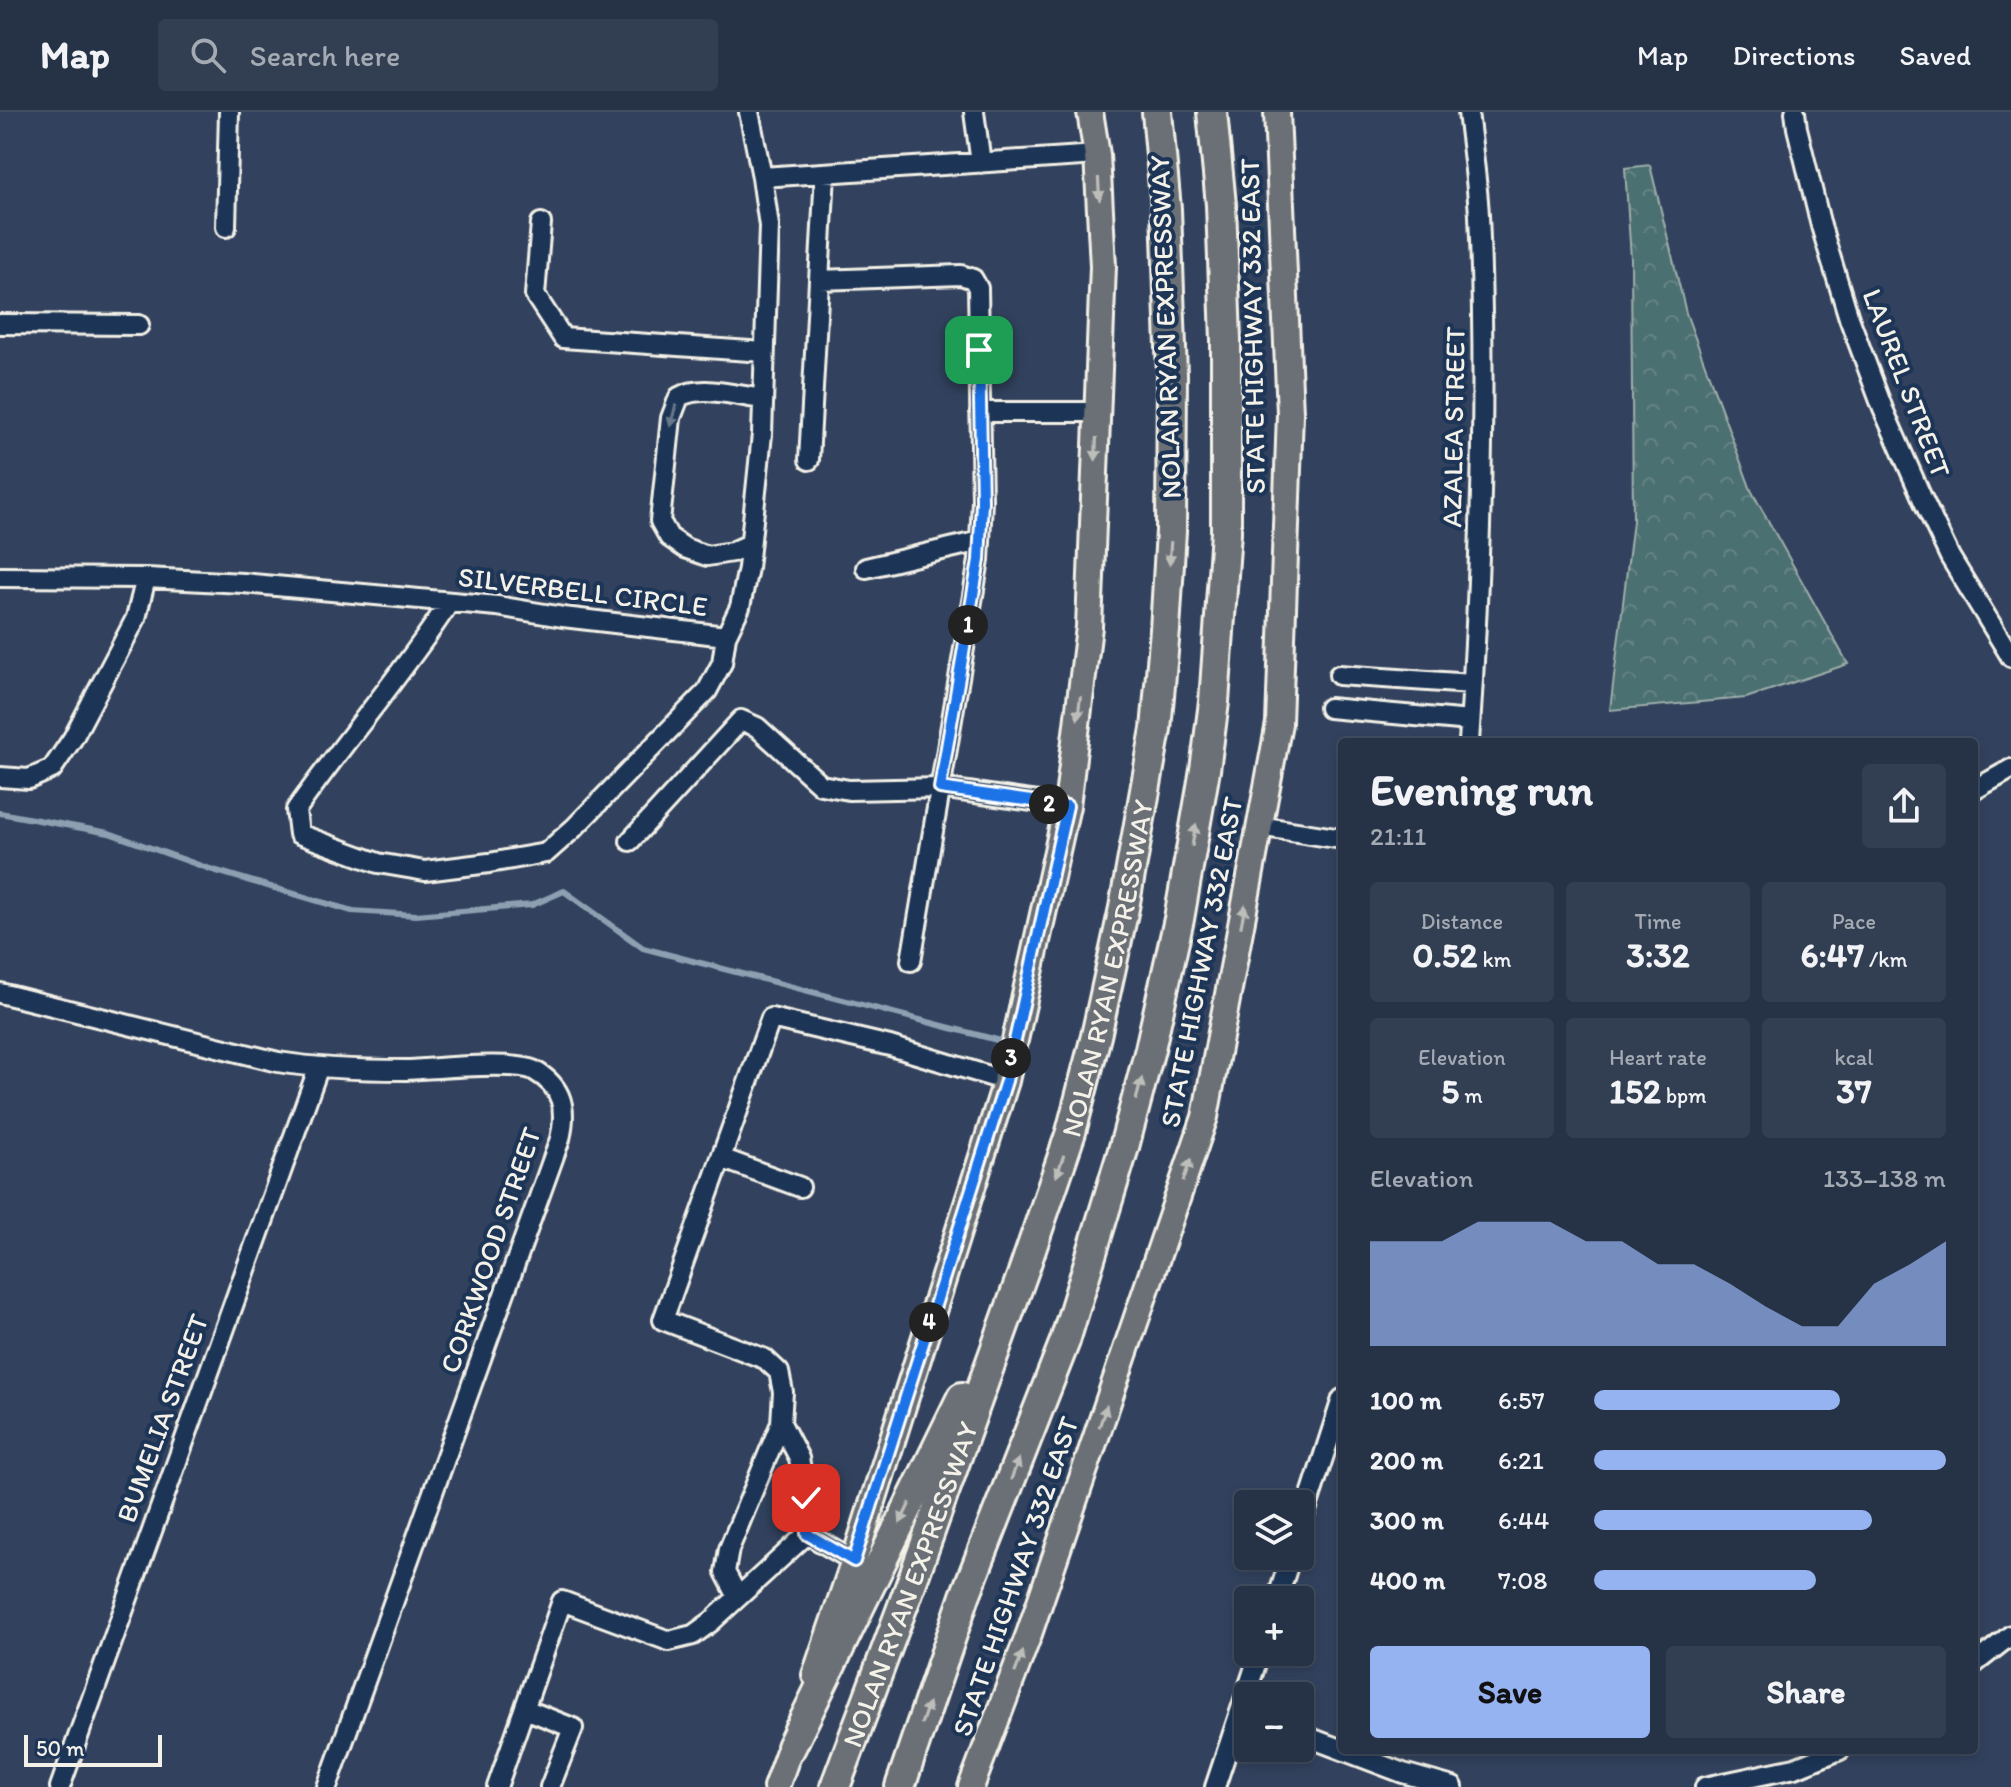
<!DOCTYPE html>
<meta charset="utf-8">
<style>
:root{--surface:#263246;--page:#323e51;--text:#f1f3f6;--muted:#a4aab3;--line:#424d5f;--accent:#95b2f1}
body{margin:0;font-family:Itim,sans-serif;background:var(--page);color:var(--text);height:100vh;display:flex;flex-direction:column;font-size:30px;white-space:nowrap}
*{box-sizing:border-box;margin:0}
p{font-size:26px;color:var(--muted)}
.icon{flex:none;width:44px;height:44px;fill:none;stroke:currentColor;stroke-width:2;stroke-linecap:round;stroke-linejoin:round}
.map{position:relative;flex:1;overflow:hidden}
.details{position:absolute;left:1338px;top:626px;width:640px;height:1016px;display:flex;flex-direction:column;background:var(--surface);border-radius:8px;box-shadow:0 4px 12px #0003,0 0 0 2px var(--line)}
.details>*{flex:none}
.fabs{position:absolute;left:1234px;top:1378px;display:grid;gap:16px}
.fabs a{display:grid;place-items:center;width:80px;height:80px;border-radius:8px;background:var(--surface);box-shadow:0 4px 12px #0003,0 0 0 2px var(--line);font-size:40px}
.scale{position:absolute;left:24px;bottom:20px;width:138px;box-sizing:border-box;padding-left:8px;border:4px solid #f4f1e8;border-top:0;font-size:22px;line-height:28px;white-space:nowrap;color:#f4f1e8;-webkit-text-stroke:6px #1d3557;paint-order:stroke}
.pin{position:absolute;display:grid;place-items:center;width:68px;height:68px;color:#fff;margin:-34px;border-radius:16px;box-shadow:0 4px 12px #0006}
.km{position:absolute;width:40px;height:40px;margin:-20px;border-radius:50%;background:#222;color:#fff;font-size:22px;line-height:40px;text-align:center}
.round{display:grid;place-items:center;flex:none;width:84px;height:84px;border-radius:8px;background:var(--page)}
.overview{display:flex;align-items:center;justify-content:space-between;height:136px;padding:0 32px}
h1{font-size:44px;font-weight:700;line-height:60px}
.metrics{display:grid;grid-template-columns:repeat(3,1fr);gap:12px;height:136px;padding:8px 32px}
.metrics div{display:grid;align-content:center;border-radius:8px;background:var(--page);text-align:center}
.metrics b{font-size:34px;font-weight:700}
.metrics small{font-size:22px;font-weight:400}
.metrics p{font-size:22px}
.chart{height:224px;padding:16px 32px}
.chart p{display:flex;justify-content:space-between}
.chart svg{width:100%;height:144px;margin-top:8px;fill:var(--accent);opacity:.7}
.primary-button{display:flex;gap:16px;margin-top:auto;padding:16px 32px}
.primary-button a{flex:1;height:92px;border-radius:8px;background:var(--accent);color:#111;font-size:32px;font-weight:700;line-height:92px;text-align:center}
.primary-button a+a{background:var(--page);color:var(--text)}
ul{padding:0 32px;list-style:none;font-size:26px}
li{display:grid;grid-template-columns:128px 96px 1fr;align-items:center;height:60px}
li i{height:20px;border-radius:10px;background:var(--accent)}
header{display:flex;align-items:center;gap:48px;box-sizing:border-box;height:112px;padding:0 40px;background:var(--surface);border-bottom:2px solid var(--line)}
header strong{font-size:38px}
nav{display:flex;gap:44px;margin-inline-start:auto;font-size:28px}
.search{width:560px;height:72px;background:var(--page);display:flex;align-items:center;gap:20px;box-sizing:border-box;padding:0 28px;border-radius:8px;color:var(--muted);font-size:30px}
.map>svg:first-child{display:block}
.forest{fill:url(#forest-crowns);stroke:#a0b0ac;stroke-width:2}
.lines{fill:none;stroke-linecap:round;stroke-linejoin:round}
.stream{stroke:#8da0b2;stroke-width:6}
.minor-casing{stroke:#f4f1e8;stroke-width:24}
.major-casing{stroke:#f4f1e8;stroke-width:30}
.highway-casing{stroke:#f4f1e8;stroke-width:34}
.minor{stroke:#1d3557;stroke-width:18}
.major{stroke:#6b6f74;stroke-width:24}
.highway{stroke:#6b6f74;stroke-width:28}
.oneway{fill:#bdbdba}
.oneway2{fill:#68778a}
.route-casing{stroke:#fff;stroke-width:16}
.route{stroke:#1a73e8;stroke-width:10}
.labels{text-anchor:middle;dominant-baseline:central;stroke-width:8;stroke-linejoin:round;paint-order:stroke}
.street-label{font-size:28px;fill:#f4f1e8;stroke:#1d3557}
</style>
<header>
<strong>Map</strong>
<div class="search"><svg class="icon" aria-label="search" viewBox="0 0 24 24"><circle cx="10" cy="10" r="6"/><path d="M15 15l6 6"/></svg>Search here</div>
<nav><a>Map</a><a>Directions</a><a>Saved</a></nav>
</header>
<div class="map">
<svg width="2011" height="1675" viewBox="0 0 2011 1675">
<defs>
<pattern id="forest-crowns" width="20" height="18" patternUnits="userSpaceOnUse" patternTransform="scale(2)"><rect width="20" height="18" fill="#4c6f71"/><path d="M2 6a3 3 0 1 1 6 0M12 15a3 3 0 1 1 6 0" fill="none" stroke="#668485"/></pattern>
</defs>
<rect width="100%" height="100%" fill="#32425e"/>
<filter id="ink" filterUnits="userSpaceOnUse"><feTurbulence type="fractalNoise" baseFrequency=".0125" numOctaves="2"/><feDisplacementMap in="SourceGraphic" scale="16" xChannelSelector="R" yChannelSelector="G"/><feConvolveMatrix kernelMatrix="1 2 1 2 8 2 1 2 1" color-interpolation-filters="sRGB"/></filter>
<g filter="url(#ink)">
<path class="forest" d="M1650 53 1686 201 1751 378 1848 552 1746 586 1610 598 1633 409 1631 147 1625 56Z"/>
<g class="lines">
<path class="stream" d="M0 701 109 721 210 757 352 799 416 803 532 793 564 779 643 836 1001 929"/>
<g class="minor-casing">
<path id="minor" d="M974 0 981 51
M1468 0C1472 34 1477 68 1479 103 1487 278 1481 454 1469 630
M1795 0 1797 16 1821 114 1849 206 1883 297 1923 388 1950 445 2011 545
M762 65 1097 43
M541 111 535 183 563 226 764 240
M226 115 229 0
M819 168 961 163 973 167 978 176 982 389 979 448 911 849
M0 212 139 213
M980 300H1097
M809 348 825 61
M750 432 732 440 707 444 685 436 669 425 660 409 671 306 679 285C702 272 738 284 763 287
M866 456 980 429
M0 465 146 466 243 471 497 494 563 505 726 524
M449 491C402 563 345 628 296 698L299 722 378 751 425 759 489 751 546 741 574 716 707 579 722 551 726 524 740 495 748 456 762 322 769 114 762 65 749 0
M1339 563 1472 572
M1329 596 1470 609
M0 665 29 667 52 657 73 626 136 506 146 466
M1974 678 2011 657
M1259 714 1342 727
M630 729 741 608 757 615 821 673 849 678 940 676 1067 694
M0 881 278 950C321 957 363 958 406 958 432 957 517 948 535 959 563 975 567 997 560 1027L327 1675
M721 1046 800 1075
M1300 1417 1342 1287
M807 1422 854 1449
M738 1485 725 1460 729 1437 781 1311 783 1280 779 1260 765 1247 663 1208 771 906 890 934 1006 969
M1277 1488 1291 1444
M1974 1552 2011 1523
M525 1597 573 1616 550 1675
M1300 1622 1403 1661 1453 1675
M60 1675 318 957
M497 1675 562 1489 669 1529 693 1523 711 1510 807 1422 806 1386 799 1346 781 1311
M1215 1675 1260 1540
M1705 1675 1795 1656 1840 1638"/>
</g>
<g class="major-casing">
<path id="major" d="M815 1563 854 1449 1006 969 1067 694 1089 515 1103 154 1097 43 1090 0
M776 1675 797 1617
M971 1675 1029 1522 1205 1005 1279 611 1290 301 1277 0"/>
</g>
<g class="highway-casing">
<g id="highway">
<path d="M791 1635 962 1285"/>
<path id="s1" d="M835 1675 914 1464 1025 1155 1071 1020 1096 924 1124 796 1156 617 1165 518 1171 419 1172 263 1166 97 1157 0"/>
<path d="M900 1675 965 1484 1065 1229 1124 1035 1150 937 1179 807 1205 658 1214 590 1226 420V228L1221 93 1212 0"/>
</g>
</g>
<use href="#minor" class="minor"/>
<use href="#major" class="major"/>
<use href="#highway" class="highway"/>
</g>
<defs><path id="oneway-solid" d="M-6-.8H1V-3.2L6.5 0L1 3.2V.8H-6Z" transform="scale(2)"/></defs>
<g class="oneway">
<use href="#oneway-solid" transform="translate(1099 77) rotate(87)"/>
<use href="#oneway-solid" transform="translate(1096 337) rotate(92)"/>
<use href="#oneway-solid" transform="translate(1170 441) rotate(94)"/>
<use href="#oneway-solid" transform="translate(1079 596) rotate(97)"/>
<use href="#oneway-solid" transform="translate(1194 723) rotate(-80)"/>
<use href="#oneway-solid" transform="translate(1243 804) rotate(-79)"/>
<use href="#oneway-solid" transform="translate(1139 977) rotate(-75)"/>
<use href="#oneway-solid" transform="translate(1060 1054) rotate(109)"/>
<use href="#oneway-solid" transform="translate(1187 1058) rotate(-71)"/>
<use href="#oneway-solid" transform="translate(1103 1304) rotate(-71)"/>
<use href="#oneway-solid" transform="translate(1015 1357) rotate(-69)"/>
<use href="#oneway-solid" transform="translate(905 1401) rotate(116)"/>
<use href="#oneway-solid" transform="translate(1019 1550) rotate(-69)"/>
<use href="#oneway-solid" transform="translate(925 1601) rotate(-71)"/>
</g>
<use class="oneway2" href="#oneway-solid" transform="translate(673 304) rotate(104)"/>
</g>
<g class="lines" filter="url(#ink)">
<g class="route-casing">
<path id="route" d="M806 1386 807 1422 854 1449 1006 969 1067 694 940 676 979 448 982 389 979 238"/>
</g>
<use href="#route" class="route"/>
</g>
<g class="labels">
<g class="street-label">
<text transform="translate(1252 214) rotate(-91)">STATE HIGHWAY 332 EAST</text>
<text transform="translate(1165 215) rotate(-92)">NOLAN RYAN EXPRESSWAY</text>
<text transform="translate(1907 271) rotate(69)">LAUREL STREET</text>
<text transform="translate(1453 315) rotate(-89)">AZALEA STREET</text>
<text transform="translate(583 479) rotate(7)">SILVERBELL CIRCLE</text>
<text transform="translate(1201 850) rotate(-79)">STATE HIGHWAY 332 EAST</text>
<text stroke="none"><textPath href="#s1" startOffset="864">NOLAN RYAN EXPRESSWAY</textPath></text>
<text transform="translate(490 1138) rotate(-71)">CORKWOOD STREET</text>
<text transform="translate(162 1306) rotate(-70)">BUMELIA STREET</text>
<text transform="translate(1015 1464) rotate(-71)">STATE HIGHWAY 332 EAST</text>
<text stroke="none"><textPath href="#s1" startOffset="216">NOLAN RYAN EXPRESSWAY</textPath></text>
</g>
</g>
</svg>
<div class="fabs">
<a><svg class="icon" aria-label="layers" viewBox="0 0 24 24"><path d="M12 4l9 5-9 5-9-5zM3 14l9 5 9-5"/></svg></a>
<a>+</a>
<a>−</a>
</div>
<div class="scale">50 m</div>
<div class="pin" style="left:979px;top:238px;background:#1e9e55"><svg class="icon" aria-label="arrive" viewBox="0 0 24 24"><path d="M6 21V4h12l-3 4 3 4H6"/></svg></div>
<div class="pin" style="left:806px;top:1386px;background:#d93025"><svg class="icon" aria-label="check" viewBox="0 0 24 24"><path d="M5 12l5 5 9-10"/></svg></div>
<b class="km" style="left:968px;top:513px">1</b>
<b class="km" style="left:1049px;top:692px">2</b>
<b class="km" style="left:1011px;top:946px">3</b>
<b class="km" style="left:929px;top:1210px">4</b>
<section class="details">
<div class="overview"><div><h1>Evening run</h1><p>21:11</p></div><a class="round"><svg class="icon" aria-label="share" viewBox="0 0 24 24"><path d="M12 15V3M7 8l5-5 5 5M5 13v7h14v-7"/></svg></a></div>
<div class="metrics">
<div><p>Distance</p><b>0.52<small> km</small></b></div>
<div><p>Time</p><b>3:32</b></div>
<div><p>Pace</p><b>6:47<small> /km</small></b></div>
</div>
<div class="metrics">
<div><p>Elevation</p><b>5<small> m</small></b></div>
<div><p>Heart rate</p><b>152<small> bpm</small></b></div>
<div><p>kcal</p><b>37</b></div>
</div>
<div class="chart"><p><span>Elevation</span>133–138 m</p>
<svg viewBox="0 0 160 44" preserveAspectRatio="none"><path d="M0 44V12L10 12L20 12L30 6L40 6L50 6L60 12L70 12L80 19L90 19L100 25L110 32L120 38L130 38L140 25L150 19L160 12V44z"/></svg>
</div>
<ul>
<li><b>100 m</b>6:57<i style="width:70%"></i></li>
<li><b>200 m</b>6:21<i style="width:100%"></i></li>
<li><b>300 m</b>6:44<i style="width:79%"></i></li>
<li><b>400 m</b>7:08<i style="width:63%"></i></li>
</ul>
<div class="primary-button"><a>Save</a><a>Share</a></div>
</section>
</div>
